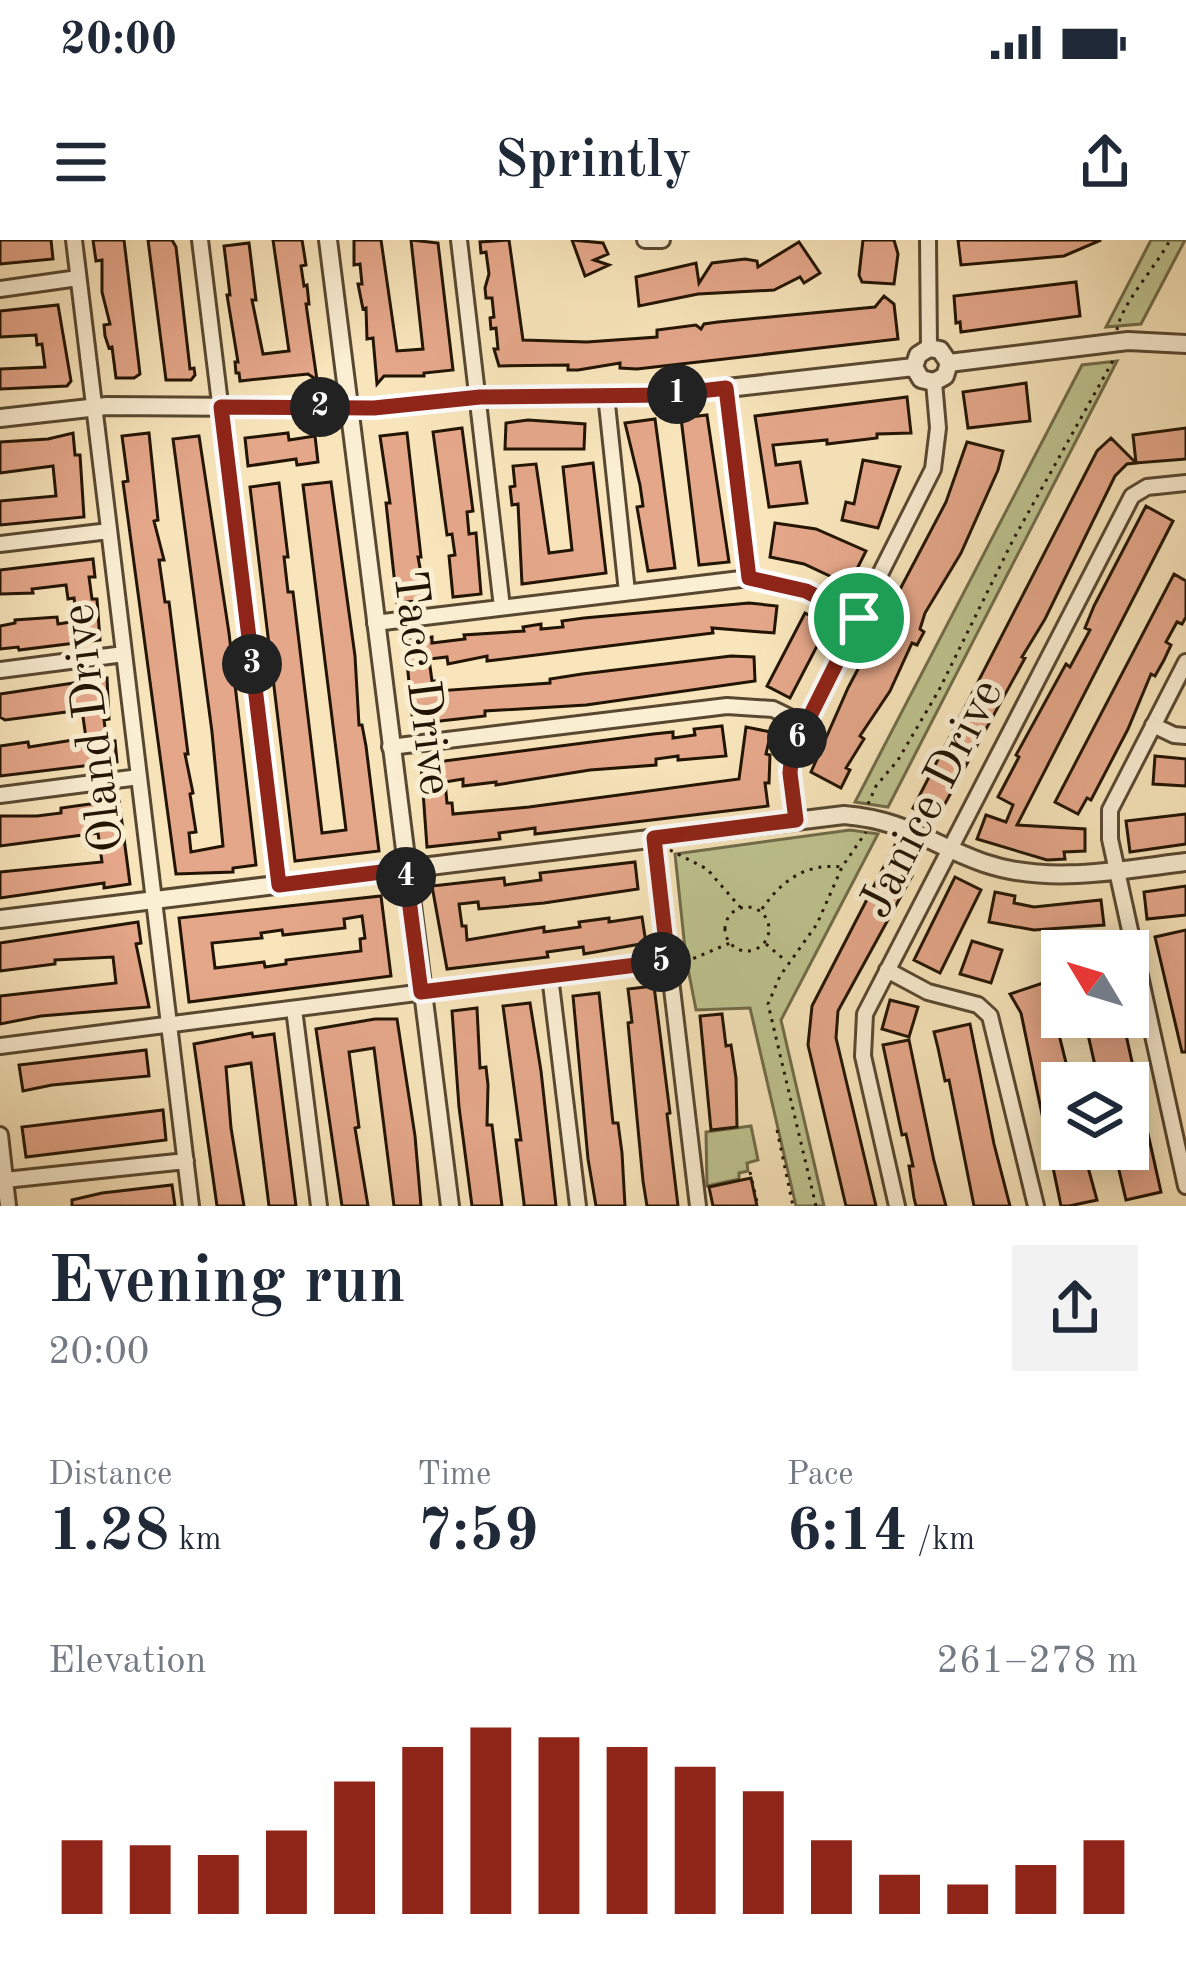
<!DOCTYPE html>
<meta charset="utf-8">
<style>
:root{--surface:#fff;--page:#f2f2f3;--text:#1f2937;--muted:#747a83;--accent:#8f2418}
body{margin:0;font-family:"Old Standard TT",serif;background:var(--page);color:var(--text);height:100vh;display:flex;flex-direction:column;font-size:45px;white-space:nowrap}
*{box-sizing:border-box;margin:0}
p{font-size:39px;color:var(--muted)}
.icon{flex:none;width:66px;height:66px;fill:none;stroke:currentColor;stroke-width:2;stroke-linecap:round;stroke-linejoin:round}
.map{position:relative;height:966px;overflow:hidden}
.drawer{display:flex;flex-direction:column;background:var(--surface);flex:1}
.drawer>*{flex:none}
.needle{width:78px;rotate:308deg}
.controls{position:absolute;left:1041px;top:690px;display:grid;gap:24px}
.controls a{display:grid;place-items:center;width:108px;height:108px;border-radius:0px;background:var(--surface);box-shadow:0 6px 30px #0003;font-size:60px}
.pin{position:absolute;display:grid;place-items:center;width:102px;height:102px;color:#fff;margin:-51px;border:6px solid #fff;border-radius:50%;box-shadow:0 3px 12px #0007}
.km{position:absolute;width:60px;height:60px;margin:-30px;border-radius:50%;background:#222;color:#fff;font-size:33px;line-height:60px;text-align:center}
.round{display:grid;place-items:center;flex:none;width:126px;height:126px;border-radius:0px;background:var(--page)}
.headline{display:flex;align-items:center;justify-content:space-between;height:204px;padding:0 48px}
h1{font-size:66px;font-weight:800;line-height:90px}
.metrics{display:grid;grid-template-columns:repeat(3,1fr);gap:18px;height:204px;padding:12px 48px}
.metrics div{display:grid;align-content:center}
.metrics b{font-size:60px;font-weight:800}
.metrics small{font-size:33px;font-weight:400}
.metrics p{font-size:33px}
.chart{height:336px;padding:24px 48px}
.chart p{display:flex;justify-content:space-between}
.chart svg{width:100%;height:216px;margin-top:12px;stroke:var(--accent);stroke-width:6}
.status{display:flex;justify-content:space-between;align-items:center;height:84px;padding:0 60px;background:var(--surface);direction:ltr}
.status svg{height:33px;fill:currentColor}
header{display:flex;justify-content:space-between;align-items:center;height:156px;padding:0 48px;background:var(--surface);font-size:54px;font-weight:800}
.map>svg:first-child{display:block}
.green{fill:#bec490;stroke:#706c4a;stroke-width:3}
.building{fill:#e5a78a;stroke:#221403;stroke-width:3;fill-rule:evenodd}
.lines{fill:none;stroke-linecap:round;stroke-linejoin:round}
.minor-casing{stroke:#584831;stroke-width:20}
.tertiary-casing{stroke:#584831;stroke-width:22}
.path{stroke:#221403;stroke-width:3;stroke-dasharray:3 6;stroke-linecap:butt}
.minor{stroke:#faeed3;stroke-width:14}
.tertiary{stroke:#faeed3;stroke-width:16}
.route-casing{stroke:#fff;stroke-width:24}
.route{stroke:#8f2418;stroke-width:15}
.labels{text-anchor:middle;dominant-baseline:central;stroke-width:10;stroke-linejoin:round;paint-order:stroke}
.street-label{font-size:48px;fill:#221403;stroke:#faeed3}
</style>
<div class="status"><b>20:00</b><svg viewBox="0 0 49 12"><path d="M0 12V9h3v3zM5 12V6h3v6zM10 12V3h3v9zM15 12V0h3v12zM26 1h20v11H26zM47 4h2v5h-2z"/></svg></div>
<header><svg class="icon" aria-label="menu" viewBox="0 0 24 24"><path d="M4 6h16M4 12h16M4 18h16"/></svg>Sprintly<svg class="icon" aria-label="share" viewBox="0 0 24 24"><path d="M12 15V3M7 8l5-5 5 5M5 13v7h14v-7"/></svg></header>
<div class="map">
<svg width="1186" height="966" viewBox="0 0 1186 966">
<rect width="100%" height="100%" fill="#f8e5bb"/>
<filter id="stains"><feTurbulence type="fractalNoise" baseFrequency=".00167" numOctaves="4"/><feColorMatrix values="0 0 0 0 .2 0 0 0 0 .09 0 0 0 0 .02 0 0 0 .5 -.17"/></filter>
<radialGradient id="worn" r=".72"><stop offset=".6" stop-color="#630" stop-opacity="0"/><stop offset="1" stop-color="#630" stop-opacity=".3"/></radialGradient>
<path class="green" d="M1151 0H1185L1141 84 1106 87Z
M1117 121 888 567 855 562 1082 125Z
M850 590 878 594 781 780 824 966H796L750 768 696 770 686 718 675 614Z
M751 886 758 920 747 923 748 931 739 933V939L707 946 706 892Z"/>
<path class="building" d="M0 0H51L53 19 0 24Z
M93 0H124L140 134 134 138H116L112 107 109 108 105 96 104 85 110 84 102 52V20L96 21Z
M148 0H172L176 7 190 129 194 128 195 135 191 140H166Z
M273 0H302L306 25 301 26 304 46 307 45 309 64H306L317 140 308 134 240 141 239 133H236L235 122H238L227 55H230L224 6 249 3 256 60H252L263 114 289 111Z
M354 0H381L397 111 423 109 411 0 438 3 453 130 424 133V136H384L377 144 373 98 367 99 366 68 363 69 358 44H362L360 24 354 25Z
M509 0 523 100 587 102 657 97V90L696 85 701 89 704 84 718 82 875 67 884 56 894 64 898 99 637 129 620 128V123L578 130H568V125L499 126 494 109H498L496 88 491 89 490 78 494 77 492 58H486L485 48 489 34 486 12 481 13 480 2Z
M572 0 603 3 608 14 594 20 609 25 585 36Z
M863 0H894L898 14 894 44 862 42 859 35Z
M958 0H1101L1064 16 961 25Z
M799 2 820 33 804 43 800 37 774 50 698 54 639 66 636 37 696 23 699 43 712 23 745 19 757 21 758 27Z
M1076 42 1080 76 961 92 960 82 956 83 954 56Z
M58 65 71 141 67 146 0 149V129L45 127 42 104 37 105 36 95 0 97V71Z
M1026 143 1030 181 968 188 963 152Z
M907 157 911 193 877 194V198L827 204V200L773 205 776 225 800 222 807 263 769 267 755 176Z
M707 175 729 322 699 325 681 178Z
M655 179 675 328 648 331 637 267 643 266 640 245 625 183Z
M528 180 585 184 584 209H505L506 183Z
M462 188 473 271 467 272 469 294 476 293 481 354 453 357 449 316 455 315 452 294 447 295 433 192Z
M1186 188V219L1136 223 1133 195Z
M73 193 75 215H80L84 277 0 285V261L56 256 53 226 0 233V202L48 199Z
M149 193 158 280 154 281 164 320H159L165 362H169L188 514H185L193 553 190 554 196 592 189 593 191 612 223 606 212 492 173 199 199 196 229 393 256 625 233 628V632L176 634 123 242 128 241 122 196Z
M288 193 289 200 315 196 318 222 297 225 296 219 248 226 245 198Z
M407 193 421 317H418L426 360 397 363 386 263H390L380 196Z
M1111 198 1136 223 1127 224 1115 236 1045 379 1022 417 1025 418 936 580 913 568 1097 211Z
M967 202 1003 211 998 230 961 313 925 373 920 389 924 392 917 405 912 403 890 451 860 496 864 499 846 528 850 530 841 548 811 532 848 448 946 262Z
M863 220 900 227 878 288 842 280 846 262 854 264Z
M593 223 606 333 522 344 518 264 512 265 510 247 515 246 513 226 536 224 549 313 572 310 563 227Z
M331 242 355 416 359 485H362L366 506 379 611 295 621 250 247 279 243 288 317H284L288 352H293L322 593 346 590 303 245Z
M1146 266 1173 281 1017 585 1085 589V611L1064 612 1065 619 1047 620 977 599 986 575 1006 582 1013 565 998 557 1019 517 1016 515 1066 424 1070 427 1090 390 1085 388 1094 366Z
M775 283 816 289 866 311 849 345 804 324 770 317Z
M93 319 95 337H89L92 359H97L100 400 19 410 18 407 0 409V386L15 383V380L57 377 58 384 77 381 74 358 68 359 66 345 32 349 33 353 0 354V330Z
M1174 334 1186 341V377L1182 384 1177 382 1166 402 1171 405 1164 420 1155 436 1151 434 1128 489 1091 560 1087 558 1078 574 1055 562Z
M749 363 777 366 774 393 712 388 713 393 487 421V416L448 424 447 417 429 419 432 441H437L438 451 550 443V439L582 434 731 416 754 417 755 441 586 465 485 471V476L413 484 405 401 432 397V403L465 399 464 395 524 391 523 387 541 384V389L563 387 562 381 584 378Z
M805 373 828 385 790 458 767 446Z
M107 438 109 479 104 480 107 502 115 501 117 522 0 536V506L28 502 29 507 86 498 82 470 5 480 0 477V454Z
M722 486 726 516 678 520V516L656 519V525L590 530 496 545V542L463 546V539L445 542 447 563H452L453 574 529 567 739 539 746 487 771 492 766 514 770 515 769 543H765L768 566 535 594V588L499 593 500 599 427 607 421 524 653 494 673 492V498L695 495 694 489Z
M1155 516 1186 519V546L1153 544Z
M119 560 130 644 104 648V643L0 658V632L102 622 98 593 0 606V576H37L61 573V568Z
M1186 574V604L1130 612 1126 581Z
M895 605 918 617 909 634 912 636 838 771 836 798 876 966H846L808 805 812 766Z
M635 622 638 649 544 663 479 669 478 662 459 664 462 686H466L467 700 544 687V692L580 687 579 682 609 678V682L642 677 646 703 584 714 583 707 547 712 548 717 447 729 432 646 504 638 505 645 541 640 540 633Z
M955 637 981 650 940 733 914 720Z
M1186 646V675L1147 679 1144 652Z
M995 652 1015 656 1014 663 1034 667 1101 660 1104 685 1034 690 989 682Z
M381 656 391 736 189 762 179 678ZM362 676 365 698 360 699 361 711 286 720V724L265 727 264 722 215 728 212 703 262 698 261 693 282 690 283 695 345 688 344 679Z
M138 682 141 703 136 704 149 767 41 776 0 784V756L116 743 113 717 55 720V724L0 731V703Z
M1186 690V812H1182L1155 697Z
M972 701 1002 710 991 743 960 734Z
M1046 742 1071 843H1062V909H1083L1097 960 1069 966H1061L1021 773 1010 754Z
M654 746 670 873 667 874 678 966H647L643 941 628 783 632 782 628 749Z
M599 753 613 883H618L622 913 625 966H596L588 919 573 756Z
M890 760 918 767 909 797 882 789Z
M530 763 541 831 556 966H524V963L516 900H521L503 766Z
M477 768 480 828 486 827 488 845 487 885H492L502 966H472L459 867 452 771Z
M722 774 726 806 731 805 736 838 737 887 711 890 700 776Z
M1084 777H1122L1161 952 1126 960 1114 909H1128V843H1099Z
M375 779H397L415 896 421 966H394L374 808 349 812 359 887 355 888 368 966H342L316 789Z
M970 784 994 904 1010 966H974L949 840 945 841 938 808 934 792Z
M252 793 253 797 274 794 296 966H269L251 823 226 827 231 888 244 966H217L194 804Z
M909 800 934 921 946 966H916L914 958 909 926H913L906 894 902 895 883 805Z
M146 810 149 836 52 845 23 851 19 825Z
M163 870 166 900 26 917 22 887Z
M751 938 757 966H713L709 947Z
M172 945 175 966H72V960L102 953Z"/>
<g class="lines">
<g class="minor-casing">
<path id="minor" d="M74 0 191 966
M200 0 279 645
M459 0 502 367
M645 0H662
M928 0 929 108
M0 49 78 38
M726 148 749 338
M606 155 627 352
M0 304 109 291
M375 383 749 338 806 351 859 378
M1186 422 1110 570V599L1186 946
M0 430 124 414
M1153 485 1174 495 1186 496
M390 507 727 466 773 469 804 484
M0 555 139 537
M796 580 790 533 796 501 933 229 938 188 934 142
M654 598 698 966
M887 730 928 752 978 765 990 776 1036 966
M550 736 578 966
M294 769 319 966
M0 806 668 721
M0 895 8 966
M5 940 186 921
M897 966 863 816 865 774 1132 256 1147 247 1186 243"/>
</g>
<g class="tertiary-casing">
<path id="tertiary" d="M328 0 450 966
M949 123 1128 101 1186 104
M914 127 921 139 934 142 945 136 949 123
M914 127 918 115 929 108 940 110 949 123
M0 178 107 166 374 168 480 157 666 155 914 127
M0 679 844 575C906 580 930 604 984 623 1048 645 1120 630 1186 622"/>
</g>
<path class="path" d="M1117 90C1121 64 1156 27 1170 0
M868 564 876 546 898 520 939 450 1013 300 1115 117
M670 610 707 629 740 667
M725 689a22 22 0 1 1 44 0a22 22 0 1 1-44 0Z
M762 669C782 640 806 623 842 627
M766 704 786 721
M685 722 730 703
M777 890 793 966
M750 932 758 966
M816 966 768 764 780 736 817 684 842 627 866 592"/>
<use href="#minor" class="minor"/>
<use href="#tertiary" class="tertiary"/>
</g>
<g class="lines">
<g class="route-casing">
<path id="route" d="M726 148 749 338 806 351 859 378 792 512 790 533 796 580 654 598 668 721 421 752 405 629 279 645 221 167 374 168 480 157 666 155Z"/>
</g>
<use href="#route" class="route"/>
</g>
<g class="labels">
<g class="street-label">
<text transform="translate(421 443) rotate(83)">Tacc Drive</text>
<text transform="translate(94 488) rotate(-97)">Oland Drive</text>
<text transform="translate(932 559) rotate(-63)">Janice Drive</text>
</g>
</g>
<rect width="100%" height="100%" filter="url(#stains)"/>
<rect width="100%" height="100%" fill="url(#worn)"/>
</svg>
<div class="controls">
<a><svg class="needle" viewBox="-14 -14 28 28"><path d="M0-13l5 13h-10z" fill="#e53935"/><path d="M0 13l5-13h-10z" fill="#747a83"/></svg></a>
<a><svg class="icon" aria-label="layers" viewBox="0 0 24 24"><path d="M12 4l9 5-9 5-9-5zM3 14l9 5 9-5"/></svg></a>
</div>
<div class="pin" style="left:859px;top:378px;background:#1e9e55"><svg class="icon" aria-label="arrive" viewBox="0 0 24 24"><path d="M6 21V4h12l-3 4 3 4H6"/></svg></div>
<b class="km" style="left:677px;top:154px">1</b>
<b class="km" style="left:320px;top:167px">2</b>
<b class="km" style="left:252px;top:424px">3</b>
<b class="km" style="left:406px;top:637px">4</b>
<b class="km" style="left:661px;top:722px">5</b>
<b class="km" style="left:797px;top:498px">6</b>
</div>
<section class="drawer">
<div class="headline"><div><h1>Evening run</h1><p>20:00</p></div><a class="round"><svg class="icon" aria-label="share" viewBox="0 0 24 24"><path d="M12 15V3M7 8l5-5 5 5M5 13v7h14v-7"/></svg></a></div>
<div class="metrics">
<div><p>Distance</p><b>1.28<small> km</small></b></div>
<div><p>Time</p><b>7:59</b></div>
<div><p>Pace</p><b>6:14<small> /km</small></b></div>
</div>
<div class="chart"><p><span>Elevation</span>261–278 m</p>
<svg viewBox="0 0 160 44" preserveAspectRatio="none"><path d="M5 44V29M15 44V30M25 44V32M35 44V27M45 44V17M55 44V10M65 44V6M75 44V8M85 44V10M95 44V14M105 44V19M115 44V29M125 44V36M135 44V38M145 44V34M155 44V29"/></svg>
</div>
</section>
